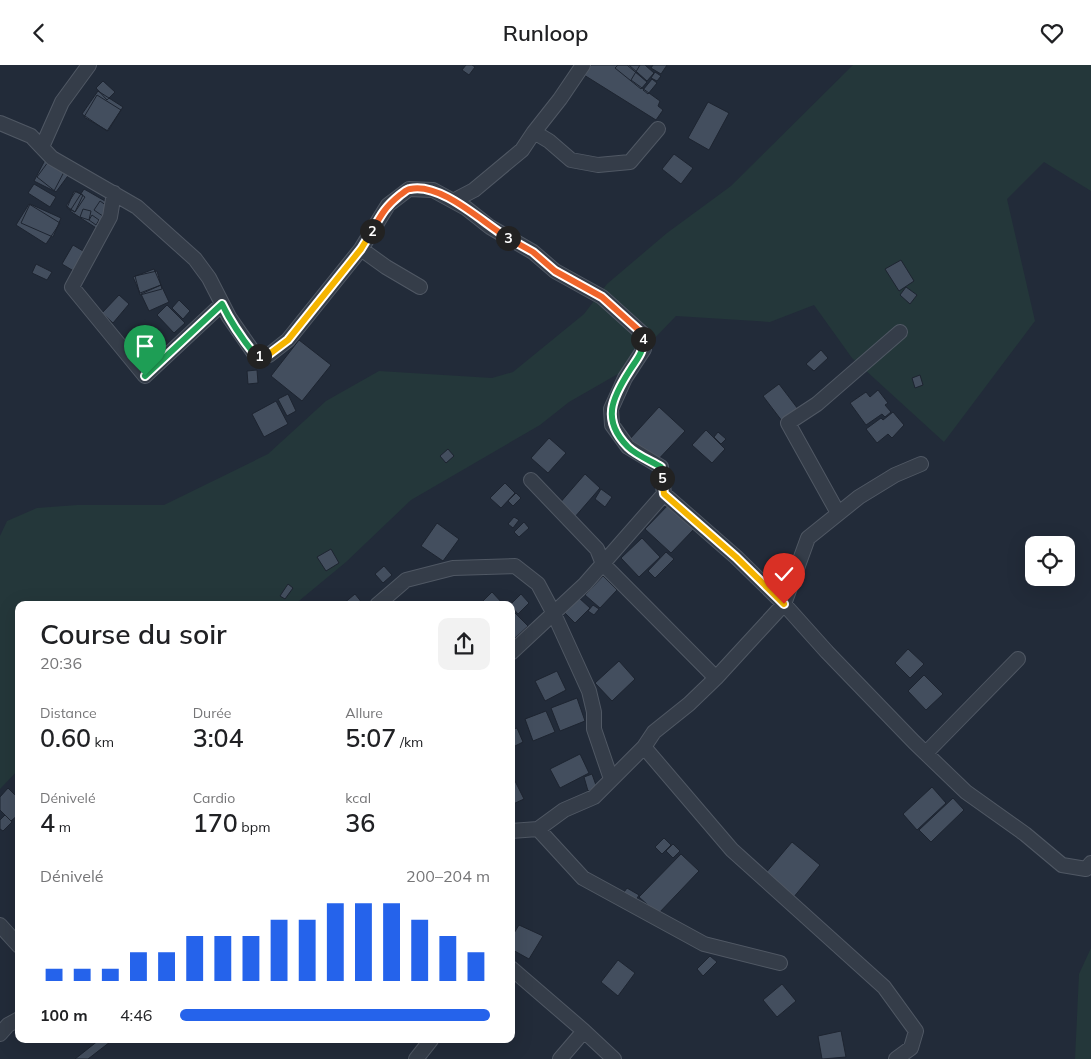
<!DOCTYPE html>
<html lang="fr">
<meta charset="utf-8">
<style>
:root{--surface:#fff;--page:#f2f2f2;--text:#202124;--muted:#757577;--accent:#2563eb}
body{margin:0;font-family:Mulish,sans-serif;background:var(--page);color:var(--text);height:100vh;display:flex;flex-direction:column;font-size:19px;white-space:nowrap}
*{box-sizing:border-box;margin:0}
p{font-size:16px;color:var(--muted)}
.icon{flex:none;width:28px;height:28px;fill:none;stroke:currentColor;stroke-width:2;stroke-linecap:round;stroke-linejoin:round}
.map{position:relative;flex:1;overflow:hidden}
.details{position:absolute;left:15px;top:536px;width:500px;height:442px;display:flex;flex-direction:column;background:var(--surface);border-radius:10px;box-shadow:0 5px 20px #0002}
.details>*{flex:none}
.controls{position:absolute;left:1025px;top:471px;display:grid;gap:10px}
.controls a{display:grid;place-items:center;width:50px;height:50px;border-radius:10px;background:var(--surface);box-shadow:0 5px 20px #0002;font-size:25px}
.pin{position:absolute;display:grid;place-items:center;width:42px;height:42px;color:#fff;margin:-51px -21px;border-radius:50% 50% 50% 0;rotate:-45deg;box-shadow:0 0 5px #0007}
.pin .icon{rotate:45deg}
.km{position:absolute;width:25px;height:25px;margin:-12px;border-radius:50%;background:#222;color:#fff;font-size:14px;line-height:25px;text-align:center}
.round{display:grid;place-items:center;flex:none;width:52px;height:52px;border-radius:10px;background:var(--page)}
.head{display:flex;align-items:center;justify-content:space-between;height:85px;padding:0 25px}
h1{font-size:28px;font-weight:600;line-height:38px}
.figures{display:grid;grid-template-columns:repeat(3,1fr);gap:8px;height:85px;padding:5px 25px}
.figures div{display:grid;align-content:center}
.figures b{font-size:25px;font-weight:600}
.figures small{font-size:14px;font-weight:400}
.figures p{font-size:14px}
.chart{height:140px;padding:10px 25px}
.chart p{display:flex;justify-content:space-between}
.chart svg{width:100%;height:90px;margin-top:5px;stroke:var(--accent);stroke-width:6}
ul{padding:0 25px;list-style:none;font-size:16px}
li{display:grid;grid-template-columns:80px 60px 1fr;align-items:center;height:38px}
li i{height:12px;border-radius:6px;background:var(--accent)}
header{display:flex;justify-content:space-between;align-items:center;height:65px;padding:0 25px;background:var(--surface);font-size:22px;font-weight:600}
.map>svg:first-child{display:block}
.green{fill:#24373a}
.building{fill:#434e5e;stroke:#1d2430}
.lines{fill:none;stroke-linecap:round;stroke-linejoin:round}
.minor-casing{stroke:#505864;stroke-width:16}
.minor{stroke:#353d49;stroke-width:14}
.split-1-casing{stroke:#fff;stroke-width:10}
.split-2-casing{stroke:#fff;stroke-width:10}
.split-3-casing{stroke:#fff;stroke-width:10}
.split-4-casing{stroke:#fff;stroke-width:10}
.split-5-casing{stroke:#fff;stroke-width:10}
.split-6-casing{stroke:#fff;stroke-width:10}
.split-1{stroke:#22a559;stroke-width:6}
.split-2{stroke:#f5b400;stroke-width:6}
.split-3{stroke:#f0652b;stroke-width:6}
.split-4{stroke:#f0652b;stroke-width:6}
.split-5{stroke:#22a559;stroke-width:6}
.split-6{stroke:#f5b400;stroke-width:6}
</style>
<header><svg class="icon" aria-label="back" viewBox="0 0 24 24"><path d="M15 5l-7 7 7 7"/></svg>Runloop<svg class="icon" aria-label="heart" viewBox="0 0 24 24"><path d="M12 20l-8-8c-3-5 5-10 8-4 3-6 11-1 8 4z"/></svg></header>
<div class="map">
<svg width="1091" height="994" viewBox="0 0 1091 994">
<rect width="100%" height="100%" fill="#222b39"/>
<path class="green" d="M853 0H1091V126L1044 97 1007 134 1035 256 944 377 852 293 814 240 770 257 676 251 623 306 569 337 540 360 411 435 346 497 294 540H19V704L0 724V471L7 456 37 443 77 440H164L268 389 326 336 379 306 492 313 513 307 584 249 607 219 667 168 731 121Z
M1091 883V994H1075L1079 909Z"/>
<path class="building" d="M466 0H472L475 2 469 10 462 5Z
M591 0H640L631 15 660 36 658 41 663 45 656 55 584 10Z
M618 0H627L647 17 641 24 615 3Z
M629 0H645L654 8 647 16Z
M653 0H667L661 9 651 3Z
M655 7 661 11 657 16 651 13Z
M652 14 657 18 648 29 643 25Z
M103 16 115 27 107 35 96 23Z
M98 26 123 42 107 66 82 49Z
M97 30 121 45 108 66 84 52Z
M708 37 729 48 709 85 688 73Z
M674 89 693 103 681 119 662 104Z
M51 93 70 108 56 127 37 112Z
M45 95 65 105 54 126 34 116Z
M34 119 56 132 50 142 28 128Z
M84 124 112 140 104 168 70 146Z
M74 126 83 130 75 147 67 143Z
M76 126 85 132 75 147 66 141Z
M100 136 113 145 107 154 94 145Z
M29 139 60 158 46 179 16 160Z
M30 139 61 153 53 172 21 158Z
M83 144 91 146 89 155 80 152Z
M92 150 99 155 96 160 89 155Z
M73 180 88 189 77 208 62 199Z
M901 195 914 216 899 226 885 204Z
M36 199 52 207 47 215 32 208Z
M154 204 161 220 140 228 133 212Z
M157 206 162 224 140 230 135 211Z
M161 220 169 237 149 246 141 229Z
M906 222 917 230 910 239 900 230Z
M119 230 129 239 113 258 102 248Z
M179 235 190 246 183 254 172 243Z
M167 240 185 258 174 268 157 250Z
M299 275 331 300 302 336 271 311Z
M821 285 828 293 814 306 806 299Z
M257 305 258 318 248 319 247 306Z
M920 310 923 320 915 323 912 313Z
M779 319 798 344 782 356 763 331Z
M878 325 888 338 885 340 891 347 885 352 882 349 866 360 850 338 866 327 870 332Z
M288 329 296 346 287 351 278 334Z
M276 336 288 359 264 372 252 349Z
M659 342 685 366 654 399 629 375Z
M893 347 904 360 892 373 888 369 877 378 866 364 881 353 883 355Z
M706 365 725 384 712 398 692 380Z
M718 367 726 374 721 379 714 372Z
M549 373 566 388 548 408 531 393Z
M448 384 454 391 446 398 440 391Z
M585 409 600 423 574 453 559 439Z
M505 418 515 428 501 443 490 433Z
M601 424 612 432 605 442 595 434Z
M516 428 521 433 513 441 508 436Z
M669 439 695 463 671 488 645 464Z
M514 452 519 455 513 463 508 459Z
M524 457 529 463 519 472 514 467Z
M437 458 459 474 443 496 421 481Z
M642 473 660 492 639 512 621 493Z
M331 484 339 498 326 506 317 492Z
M666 487 674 494 655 513 648 506Z
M384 501 392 510 383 518 375 509Z
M603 511 617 525 600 543 585 530Z
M288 519 293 523 285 534 280 531Z
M492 527 504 540H479Z
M355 529 363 539 344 540 343 539Z
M521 529 529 538 518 549 510 540Z
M578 532 590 543 575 558 563 546Z
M593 540 599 544 594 550 588 546Z
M511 544 528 561 511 577Z
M908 584 924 599 910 613 895 598Z
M619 596 635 614 612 636 595 618Z
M557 606 566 625 545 636 535 616Z
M924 610 943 629 926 645 908 626Z
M577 633 585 656 560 666 551 643Z
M546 646 555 667 533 676 525 654Z
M517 663 523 677 511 683V665Z
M580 689 589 708 560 723 550 704Z
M592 709 597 723 588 726 584 712Z
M515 716 524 734 511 740V718Z
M932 722 946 738 917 765 903 749Z
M8 723 19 734V749L11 756 0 745V732Z
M953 733 964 745 931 777 919 765Z
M5 750 12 757 3 766 0 764V755Z
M664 773 671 780 662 789 655 782Z
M792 777 820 800 793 833 764 810Z
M673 779 680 786 673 793 666 786Z
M681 789 699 806 658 849 639 832Z
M627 823 639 830 635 837 622 830Z
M519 860 543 871 529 894 511 884V873Z
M710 891 717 897 703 911 697 904Z
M618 895 635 908 618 931 601 917Z
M782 919 796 936 777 952 763 935Z
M841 966 846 992 822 994 818 971Z
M99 975H109L110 977 88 994H75Z"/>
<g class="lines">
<g class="minor-casing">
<path id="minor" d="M0 58 31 71 52 93 137 142 195 194 209 213 229 252 256 291 269 290 288 275 361 184 388 140 409 124 433 125 466 143 490 162 533 187 555 206 602 232 643 269 644 284 625 313 611 344 612 360 628 382 661 402 664 429 736 492 784 539 827 587 914 677 966 727 1025 769 1062 800 1086 804 1091 798
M534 67 549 76 571 95 598 100 630 97 658 64
M42 82 62 37 89 0
M114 128 110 152 72 222 145 311 222 239
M453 136 474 125 522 85 534 67 560 34 583 0
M361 184 386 202 420 222
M531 415 597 484 603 499 716 613
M838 448 788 358 817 339 900 267
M377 540 406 515 453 503 515 501 538 519 554 549 589 626 594 647V664L611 714
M511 588 585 519 664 429
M644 682 732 785 884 922 916 966 911 983 896 994
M926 688 1018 594
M538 764 583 813 704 879 780 898
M511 766 538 764 564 745 594 732 644 682 654 667 689 639 716 613 784 539 808 473 859 432 895 410 921 399
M0 860 19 881
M511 903 584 966 614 994
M0 969 8 960 19 954
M416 994 431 975
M560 994 584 966"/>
</g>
<use href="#minor" class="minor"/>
</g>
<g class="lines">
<g class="split-1-casing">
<path id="split-1" d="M145 311 222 239C231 258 243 275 256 291H259"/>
</g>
<g class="split-2-casing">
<path id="split-2" d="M259 291 268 290 288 275 361 184 372 166"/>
</g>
<g class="split-3-casing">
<path id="split-3" d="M372 166C381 150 385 142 400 130 403 128 407 124 410 124 441 117 483 158 508 173"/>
</g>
<g class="split-4-casing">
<path id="split-4" d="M508 173 533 187 555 206 602 232 643 269V274"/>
</g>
<g class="split-5-casing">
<path id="split-5" d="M643 274C644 287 637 294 630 305 612 333 601 355 628 382 636 390 651 396 661 402L662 413"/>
</g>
<g class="split-6-casing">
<path id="split-6" d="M662 413 664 429 736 492 784 539"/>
</g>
<use href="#split-1" class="split-1"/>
<use href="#split-2" class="split-2"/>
<use href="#split-3" class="split-3"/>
<use href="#split-4" class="split-4"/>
<use href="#split-5" class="split-5"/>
<use href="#split-6" class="split-6"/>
</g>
</svg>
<div class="controls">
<a><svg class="icon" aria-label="locate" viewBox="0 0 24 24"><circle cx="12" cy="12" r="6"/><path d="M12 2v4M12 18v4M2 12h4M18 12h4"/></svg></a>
</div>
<div class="pin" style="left:145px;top:311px;background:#1e9e55"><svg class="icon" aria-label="arrive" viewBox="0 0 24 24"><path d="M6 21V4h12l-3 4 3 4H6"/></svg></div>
<div class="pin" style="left:784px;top:539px;background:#d93025"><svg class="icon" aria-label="check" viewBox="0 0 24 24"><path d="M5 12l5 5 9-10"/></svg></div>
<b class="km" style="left:259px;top:291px">1</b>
<b class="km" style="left:372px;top:166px">2</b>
<b class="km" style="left:508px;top:173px">3</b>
<b class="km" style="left:643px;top:274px">4</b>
<b class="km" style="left:662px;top:413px">5</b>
<section class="details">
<div class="head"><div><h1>Course du soir</h1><p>20:36</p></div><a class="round"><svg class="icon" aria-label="share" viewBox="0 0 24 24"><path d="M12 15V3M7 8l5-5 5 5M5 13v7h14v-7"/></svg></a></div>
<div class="figures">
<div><p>Distance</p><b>0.60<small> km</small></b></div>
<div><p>Durée</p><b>3:04</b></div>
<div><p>Allure</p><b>5:07<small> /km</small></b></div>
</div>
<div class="figures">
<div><p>Dénivelé</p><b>4<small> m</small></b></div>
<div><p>Cardio</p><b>170<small> bpm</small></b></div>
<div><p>kcal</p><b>36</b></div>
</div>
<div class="chart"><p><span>Dénivelé</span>200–204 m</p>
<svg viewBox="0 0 160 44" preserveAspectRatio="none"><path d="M5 44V38M15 44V38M25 44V38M35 44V30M45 44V30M55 44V22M65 44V22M75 44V22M85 44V14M95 44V14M105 44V6M115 44V6M125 44V6M135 44V14M145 44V22M155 44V30"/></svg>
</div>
<ul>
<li><b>100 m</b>4:46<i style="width:100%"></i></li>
</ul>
</section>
</div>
